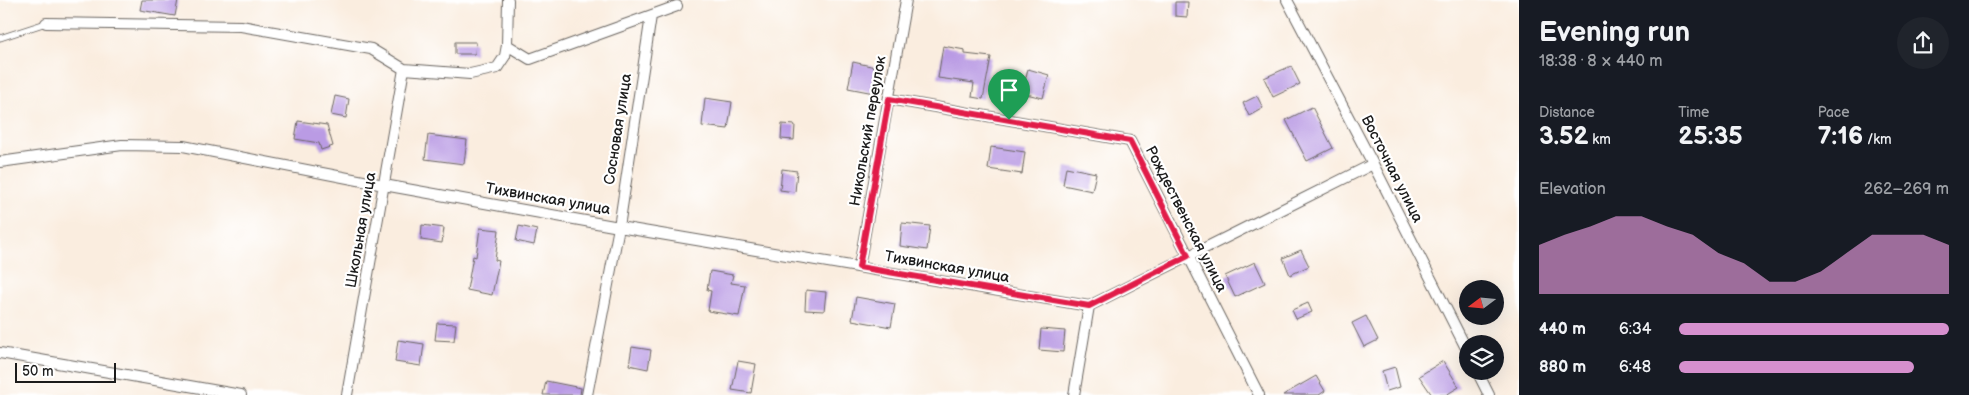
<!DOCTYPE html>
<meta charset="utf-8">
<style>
:root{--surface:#171b24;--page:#20242c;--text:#f1f3f6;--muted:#9ea1a6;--accent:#d690ce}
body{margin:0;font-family:"Balsamiq Sans",sans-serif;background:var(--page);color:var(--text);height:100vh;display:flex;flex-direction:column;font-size:19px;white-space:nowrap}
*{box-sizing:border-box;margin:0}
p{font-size:16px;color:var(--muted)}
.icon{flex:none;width:28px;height:28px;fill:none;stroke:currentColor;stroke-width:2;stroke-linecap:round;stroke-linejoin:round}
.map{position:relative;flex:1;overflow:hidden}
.drawer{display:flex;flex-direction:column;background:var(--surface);width:450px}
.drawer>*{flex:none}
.needle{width:32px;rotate:254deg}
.tools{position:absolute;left:1459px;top:280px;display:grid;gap:10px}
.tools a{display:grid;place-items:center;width:45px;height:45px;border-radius:50%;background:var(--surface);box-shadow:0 5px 20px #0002;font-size:25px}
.scale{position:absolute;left:15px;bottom:12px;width:101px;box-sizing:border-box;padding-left:5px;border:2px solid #1c1c1c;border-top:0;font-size:14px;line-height:18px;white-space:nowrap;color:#1c1c1c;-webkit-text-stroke:4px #fff;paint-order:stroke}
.pin{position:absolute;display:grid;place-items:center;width:42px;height:42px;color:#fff;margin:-51px -21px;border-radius:50% 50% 50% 0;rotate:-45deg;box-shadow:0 0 5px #0007}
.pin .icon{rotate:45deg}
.round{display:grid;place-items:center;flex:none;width:52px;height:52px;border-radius:26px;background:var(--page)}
.overview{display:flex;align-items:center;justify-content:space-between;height:85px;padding:0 20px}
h1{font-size:28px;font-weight:600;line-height:38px}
.figures{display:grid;grid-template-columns:repeat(3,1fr);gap:8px;height:85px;padding:5px 20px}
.figures div{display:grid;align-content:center}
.figures b{font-size:25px;font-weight:600}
.figures small{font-size:14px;font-weight:400}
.figures p{font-size:14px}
.chart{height:140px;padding:10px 20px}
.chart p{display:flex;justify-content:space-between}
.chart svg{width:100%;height:90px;margin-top:5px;fill:var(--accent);opacity:.7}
ul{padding:0 20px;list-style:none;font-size:16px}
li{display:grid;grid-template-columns:80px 60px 1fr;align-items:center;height:38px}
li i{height:12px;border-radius:6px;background:var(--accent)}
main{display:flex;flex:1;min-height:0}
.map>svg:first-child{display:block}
.building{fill:#ba9be4}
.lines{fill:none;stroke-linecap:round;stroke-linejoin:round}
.lane-casing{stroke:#6a6560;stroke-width:7}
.street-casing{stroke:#6a6560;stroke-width:12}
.lane{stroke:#fff;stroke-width:5}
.street{stroke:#fff;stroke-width:10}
.route-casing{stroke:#fff;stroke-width:10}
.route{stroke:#e11d48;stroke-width:6}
.labels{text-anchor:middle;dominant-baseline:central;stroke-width:4.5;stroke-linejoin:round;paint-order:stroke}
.street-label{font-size:15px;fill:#1c1c1c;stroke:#fff}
</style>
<main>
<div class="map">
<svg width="1519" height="395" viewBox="0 0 1519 395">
<rect width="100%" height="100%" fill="#fff"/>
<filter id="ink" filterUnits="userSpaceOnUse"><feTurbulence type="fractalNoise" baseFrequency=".02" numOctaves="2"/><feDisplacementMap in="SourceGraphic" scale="10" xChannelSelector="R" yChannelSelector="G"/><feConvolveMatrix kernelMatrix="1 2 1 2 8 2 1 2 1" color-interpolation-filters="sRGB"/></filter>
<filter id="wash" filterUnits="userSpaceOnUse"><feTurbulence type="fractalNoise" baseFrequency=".0096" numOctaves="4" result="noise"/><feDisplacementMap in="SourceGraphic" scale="20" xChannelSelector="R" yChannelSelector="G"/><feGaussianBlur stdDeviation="1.12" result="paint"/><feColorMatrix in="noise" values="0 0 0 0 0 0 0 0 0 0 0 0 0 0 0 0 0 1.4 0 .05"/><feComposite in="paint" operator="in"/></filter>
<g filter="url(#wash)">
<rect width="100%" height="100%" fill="#faeddf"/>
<g id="blocks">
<path class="building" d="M142 0H178L175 16 140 10Z
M1175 2H1188L1187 17 1175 16Z
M455 42H476L475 54H455Z
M943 46 965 50V54L991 57 983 99 972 97 974 83 938 78Z
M853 62 884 69 879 94 848 88Z
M1291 66 1300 84 1273 97 1264 78Z
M1028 69 1049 75 1043 98 1022 93Z
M335 96 349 99 346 118 331 115Z
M1257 96 1263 108 1249 116 1243 103Z
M705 98 732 102 728 129 702 126Z
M1312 107 1333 148 1307 161 1286 120Z
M298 121 327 125 333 146 321 150 319 143 295 139Z
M782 124 795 125 794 140 781 139Z
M428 135 467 140 464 164 425 159Z
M991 147 1025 152 1022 174 988 169Z
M1066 167 1096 173 1092 191 1063 185Z
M782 169 797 171 795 192 780 190Z
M902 223 930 226 927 250 900 246Z
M422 225 444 228 442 243 421 240Z
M519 226 537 230 534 245 516 241Z
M480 228 499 230 495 260 499 261 492 295 467 290 473 256 476 257Z
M1301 250 1309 266 1290 275 1283 258Z
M1255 262 1265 283 1235 297 1225 276Z
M710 271 733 275 731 283 745 285 739 316 708 311 711 291 707 290Z
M806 290 826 292 824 311 805 310Z
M856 297 895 304 891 327 852 320Z
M1308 303 1312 312 1296 319 1292 310Z
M1366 316 1378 340 1364 347 1352 323Z
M437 323 456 324 454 341 435 340Z
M1041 329 1065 331 1063 352 1039 350Z
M398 340 424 344 421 366 395 362Z
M632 347 651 350 648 369 629 365Z
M738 361 756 364 751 393 732 390Z
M1443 361 1459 387 1446 395H1432L1419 376Z
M1395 367 1400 387 1387 391 1382 371Z
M1316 376 1325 391 1319 395H1283Z
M546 381 581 388 580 395H543Z"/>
</g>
</g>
<g filter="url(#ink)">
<use href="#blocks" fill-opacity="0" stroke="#6a6560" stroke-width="1"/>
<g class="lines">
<g class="lane-casing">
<path id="lane" d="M0 38 46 23"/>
</g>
<g class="street-casing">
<path id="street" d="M1287 0 1373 164 1468 352
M46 23 241 26 371 49 404 69 470 74 497 68 505 56 507 45 508 0
M507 45 530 59 677 6
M889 99 1130 141 1259 395
M0 162 122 145 183 146 384 185 619 227 1089 306
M859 267 906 0
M1089 306 1373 164
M0 353 241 395
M1477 371 1489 395
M347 395 404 69
M587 395 619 227 651 16
M1074 395 1089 306"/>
</g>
<use href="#lane" class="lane"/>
<use href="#street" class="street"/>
</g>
</g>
<g class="lines" filter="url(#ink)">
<g class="route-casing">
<path id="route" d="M889 99 1130 141 1188 256 1089 306 859 267Z"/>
</g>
<use href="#route" class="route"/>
</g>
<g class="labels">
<g class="street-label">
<text transform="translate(618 129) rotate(-81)">Сосновая улица</text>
<text transform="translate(868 131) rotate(-80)">Никольский переулок</text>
<text transform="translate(1392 169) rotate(63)">Восточная улица</text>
<text transform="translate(548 199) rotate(10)">Тихвинская улица</text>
<text transform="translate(1186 219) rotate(63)">Рождественская улица</text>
<text transform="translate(361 230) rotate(-80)">Школьная улица</text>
<text transform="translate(947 267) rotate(10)">Тихвинская улица</text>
</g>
</g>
</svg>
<div class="tools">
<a><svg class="needle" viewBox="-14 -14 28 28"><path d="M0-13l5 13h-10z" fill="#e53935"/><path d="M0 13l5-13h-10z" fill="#9ea1a6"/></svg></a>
<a><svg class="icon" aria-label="layers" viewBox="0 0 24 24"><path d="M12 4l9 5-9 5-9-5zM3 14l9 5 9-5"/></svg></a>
</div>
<div class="scale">50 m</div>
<div class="pin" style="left:1009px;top:120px;background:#1e9e55"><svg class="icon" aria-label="arrive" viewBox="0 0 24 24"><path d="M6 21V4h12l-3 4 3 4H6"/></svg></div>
</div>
<section class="drawer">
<div class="overview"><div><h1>Evening run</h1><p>18:38 · 8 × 440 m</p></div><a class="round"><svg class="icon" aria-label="share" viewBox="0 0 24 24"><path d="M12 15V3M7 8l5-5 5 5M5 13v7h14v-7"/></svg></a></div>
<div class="figures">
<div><p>Distance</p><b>3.52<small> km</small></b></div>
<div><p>Time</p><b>25:35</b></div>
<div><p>Pace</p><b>7:16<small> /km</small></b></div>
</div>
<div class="chart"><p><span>Elevation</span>262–269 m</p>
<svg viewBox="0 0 160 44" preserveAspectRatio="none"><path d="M0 44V20L10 15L20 11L30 6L40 6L50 11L60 15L70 24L80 29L90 38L100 38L110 33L120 24L130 15L140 15L150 15L160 20V44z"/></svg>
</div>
<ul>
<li><b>440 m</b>6:34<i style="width:100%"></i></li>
<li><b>880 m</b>6:48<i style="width:87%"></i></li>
</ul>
</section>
</main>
